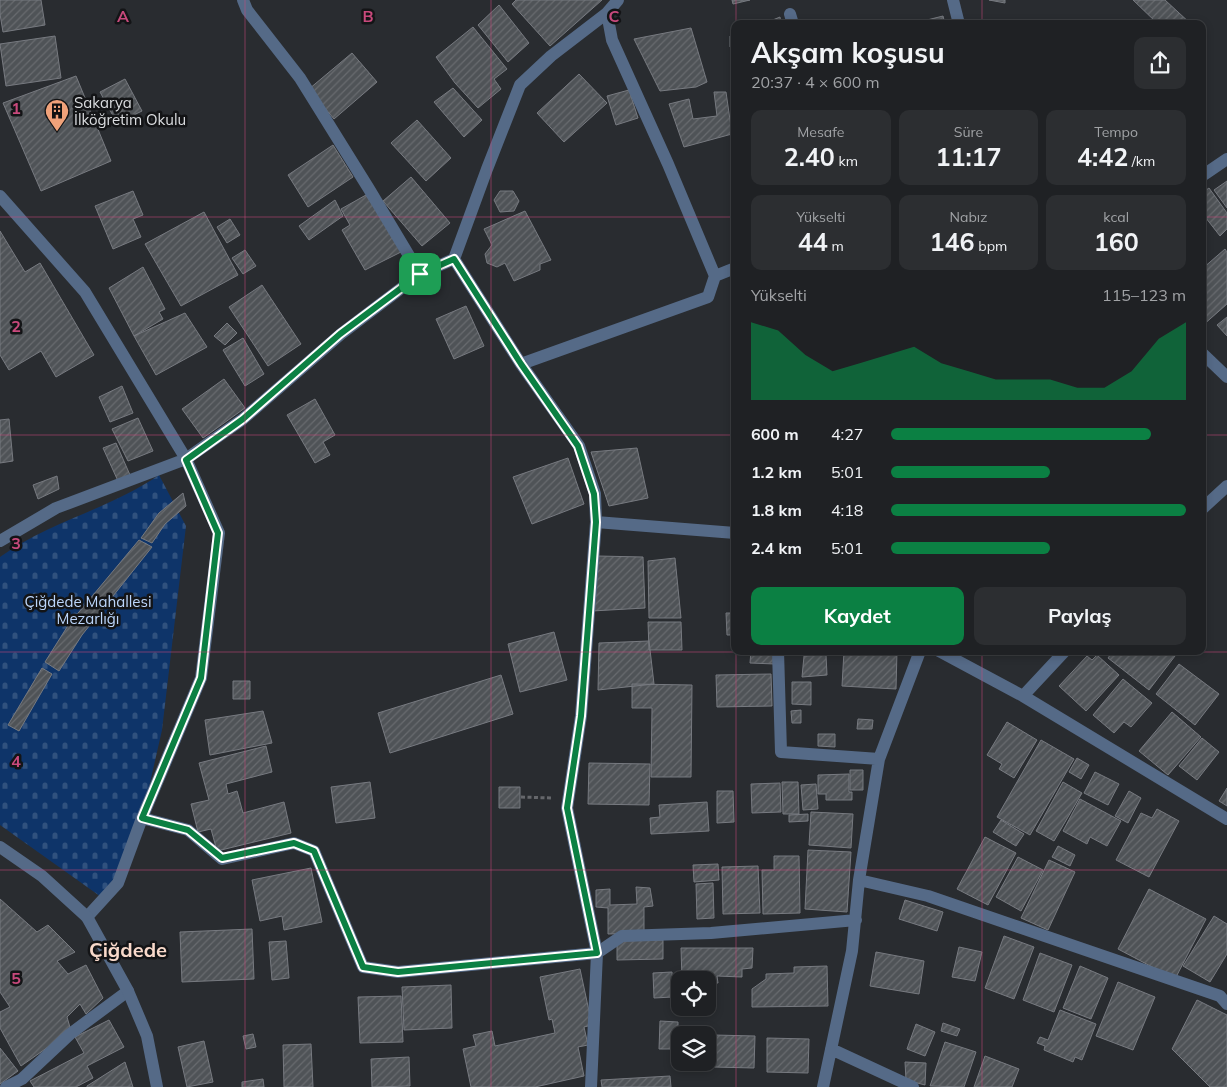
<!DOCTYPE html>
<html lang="tr">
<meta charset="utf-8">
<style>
:root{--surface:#1f2124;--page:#2c2e31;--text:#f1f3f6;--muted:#a1a3a6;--line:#3c3e41;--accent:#0b8043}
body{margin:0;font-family:Mulish,sans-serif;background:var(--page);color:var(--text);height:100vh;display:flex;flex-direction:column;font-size:19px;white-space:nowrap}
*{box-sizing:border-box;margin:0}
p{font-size:16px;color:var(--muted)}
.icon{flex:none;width:28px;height:28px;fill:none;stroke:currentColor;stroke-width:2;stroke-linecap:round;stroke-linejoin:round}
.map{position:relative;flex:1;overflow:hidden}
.drawer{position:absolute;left:731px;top:20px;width:475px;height:635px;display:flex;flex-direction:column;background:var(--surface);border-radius:10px;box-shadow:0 2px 8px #0003,0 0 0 1px var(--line)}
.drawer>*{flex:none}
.controls{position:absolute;left:671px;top:971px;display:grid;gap:10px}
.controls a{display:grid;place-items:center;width:45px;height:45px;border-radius:10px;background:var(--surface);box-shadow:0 2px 8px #0003,0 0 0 1px var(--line);font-size:25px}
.pin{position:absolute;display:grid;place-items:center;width:42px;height:42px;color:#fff;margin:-21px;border-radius:10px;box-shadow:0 2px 8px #0006}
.round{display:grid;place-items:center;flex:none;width:52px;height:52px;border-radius:10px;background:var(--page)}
.overview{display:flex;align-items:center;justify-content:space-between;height:85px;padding:0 20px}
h1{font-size:28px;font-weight:700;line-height:38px}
.stats{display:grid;grid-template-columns:repeat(3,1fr);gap:8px;height:85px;padding:5px 20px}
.stats div{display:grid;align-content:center;border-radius:10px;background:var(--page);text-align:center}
.stats b{font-size:25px;font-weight:700}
.stats small{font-size:14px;font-weight:400}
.stats p{font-size:14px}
.chart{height:140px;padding:10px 20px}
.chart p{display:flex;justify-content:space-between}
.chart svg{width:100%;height:90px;margin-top:5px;fill:var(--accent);opacity:.7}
.action{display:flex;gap:10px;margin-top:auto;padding:10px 20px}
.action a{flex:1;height:58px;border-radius:10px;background:var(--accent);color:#fff;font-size:20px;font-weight:700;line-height:58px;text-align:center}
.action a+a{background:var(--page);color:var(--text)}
ul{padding:0 20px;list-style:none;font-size:16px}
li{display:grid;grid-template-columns:80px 60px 1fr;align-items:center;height:38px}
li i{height:12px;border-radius:6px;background:var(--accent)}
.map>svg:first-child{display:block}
.cemetery{fill:url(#cemetery-stones)}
.building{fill:url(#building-hatch);stroke:#777a80}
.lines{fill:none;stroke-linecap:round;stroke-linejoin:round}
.path{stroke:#65676b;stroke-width:3;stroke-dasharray:4 2.5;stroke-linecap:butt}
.minor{stroke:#556a87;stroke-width:12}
.tertiary{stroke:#556a87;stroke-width:12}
.route-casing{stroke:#fff;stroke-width:10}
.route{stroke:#0b8043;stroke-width:6}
.grid{fill:none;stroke:#c8497c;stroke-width:1;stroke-opacity:0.55}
.labels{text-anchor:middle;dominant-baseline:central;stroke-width:5;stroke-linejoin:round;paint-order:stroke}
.poi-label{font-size:15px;fill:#dadcdf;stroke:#131416;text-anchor:start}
.park-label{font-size:15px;fill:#bcd6fb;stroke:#131416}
.district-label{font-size:20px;font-weight:bold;fill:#f8d9ca;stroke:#131416}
.grid-label{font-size:16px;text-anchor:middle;font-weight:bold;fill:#c8497c;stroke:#131416;stroke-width:5;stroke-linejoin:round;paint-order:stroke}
</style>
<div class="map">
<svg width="1227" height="1087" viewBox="0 0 1227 1087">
<defs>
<pattern id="cemetery-stones" width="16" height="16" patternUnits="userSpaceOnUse" patternTransform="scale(1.25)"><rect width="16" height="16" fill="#0e3469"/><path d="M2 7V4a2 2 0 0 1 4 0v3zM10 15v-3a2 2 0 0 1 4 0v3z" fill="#30517e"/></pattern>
<pattern id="building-hatch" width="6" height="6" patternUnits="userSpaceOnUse" patternTransform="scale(1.25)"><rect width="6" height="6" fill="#4f5357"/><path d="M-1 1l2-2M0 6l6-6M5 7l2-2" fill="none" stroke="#686b6f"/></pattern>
</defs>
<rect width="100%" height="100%" fill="#292c30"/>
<path class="cemetery" d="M159 475 186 526 162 730 142 818 104 899 0 825V557C48 522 110 509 159 475Z"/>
<path class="building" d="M0 0H41L45 25 3 32 0 14Z
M516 0H602L550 46 512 4Z
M732 0H750L733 4Z
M989 0H1005V3Z
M1133 0H1165L1191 24H1158Z
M499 5 529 43 508 62 478 25Z
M943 16 945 24H911Z
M780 17 781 24H763Z
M473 27 507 69 494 79 501 89 478 108 455 83 436 57Z
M691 28 707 82 696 87 660 91 634 39Z
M735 34V49L730 47V36Z
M55 36 61 78 6 86 0 44Z
M352 53 377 82 334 119 309 89Z
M579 74 607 103 564 142 537 113Z
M76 76 111 161 41 191 3 103Z
M125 79 142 111 117 123 100 92Z
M453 88 482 120 464 137 434 102Z
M629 90 638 118 616 125 607 96Z
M714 92H726L732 134 684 147 669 104 689 99 693 119 717 116Z
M417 120 451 158 426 181 391 143Z
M333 145 353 177 308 207 288 175Z
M411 177 450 223 422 246 383 201Z
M1227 181V208L1214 190Z
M1209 188 1227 213V229L1220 236 1202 213V193Z
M133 191 143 215 133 219 141 237 113 249 95 206Z
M500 191H513L519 201 514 211 500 212 494 200Z
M366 195 403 251 365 270 342 230 350 225 341 209Z
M335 200 343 216 309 240 299 226Z
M525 211 551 260 540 264V270L514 281 505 263 497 267 487 263 485 254 492 245 484 229Z
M204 212 238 275 181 306 145 244Z
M230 219 240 235 227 243 217 227Z
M0 231 25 272 40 263 94 355 56 377 41 351 9 370 0 355Z
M1225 249 1227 252V304L1202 326V269Z
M245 250 256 266 243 274 232 258Z
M143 267 165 309 159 312 163 319 134 336 109 288Z
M262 285 301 344 268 366 229 307Z
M466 306 484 346 454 359 436 319Z
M185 313 207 347 156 375 134 336Z
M1227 317V336L1217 325Z
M227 323 237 333 225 345 214 336Z
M243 338 264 374 245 386 223 350Z
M224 379 245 408 203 438 182 409Z
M122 386 133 413 110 422 99 397Z
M315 399 335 435 323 442 330 455 315 463 287 415Z
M138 418 153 451 128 461 112 429Z
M9 419 13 461 0 463V420Z
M116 443 130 475 118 481 103 448Z
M637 448 648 498 609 506 591 452Z
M568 458 584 504 532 524 513 477Z
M57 476 59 489 38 499 33 485Z
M183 493 186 506 165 524 152 543 141 538 159 513Z
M139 540 152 547 82 635 59 671 45 662 69 624Z
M598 556 643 557 645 608 592 611Z
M675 558 681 618H649L648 561Z
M726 613H735V635H727Z
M648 622H681L682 650H649Z
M554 632 567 680 520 692 508 644Z
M649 641 654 684 598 690 599 643Z
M751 651H775V664L750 663Z
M844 651H897L896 689 842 686Z
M1113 651H1168L1175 656 1149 690 1108 658Z
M826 655 827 675 802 677 804 656Z
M1097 655 1119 675 1086 711 1059 686 1087 656 1092 660Z
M1179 664 1219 694 1195 725 1156 694Z
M42 668 52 674 19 731 8 725Z
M771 674 772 706 717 707 716 675Z
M501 675 513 714 390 753 378 713Z
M1123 679 1152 703 1131 727 1124 722 1114 733 1093 715Z
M233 681H250V699H233Z
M792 682H811V705L792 704Z
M632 684 692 685 691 777H651L652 708H632Z
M801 710V723H792L791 711Z
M263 711 272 743 210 755 205 720Z
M1172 712 1201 737 1168 775 1139 751Z
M858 719 873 720 872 729H857Z
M1007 722 1037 740 1014 778 999 769 1002 764 987 755Z
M818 734H835V747L818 746Z
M1202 738 1219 752 1197 780 1179 766Z
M1041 740 1074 759 1030 835 997 817Z
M266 746 272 772 226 784 228 794 237 791 243 813 284 802 291 833 217 851 211 829 198 832 191 804 209 800 199 763Z
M1077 758 1089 765 1081 779 1069 772Z
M589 763 650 764 649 805 588 804Z
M850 770H863V790H850Z
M1095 772 1119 784 1108 805 1084 793Z
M849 774V792H852V800H826V794H818V775Z
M370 782 375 818 336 823 331 787Z
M782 782H798L799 814H783Z
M1063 782 1082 793 1054 841 1036 831Z
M780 783 781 812 752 813 751 784Z
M816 784 818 809 803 810 801 785Z
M499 787H520V808H499Z
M1227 788V806L1219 801Z
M717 791H733L734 822 717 823Z
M1129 791 1141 798 1128 823 1115 816Z
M1080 799 1121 821 1107 846 1090 837 1087 844 1063 831Z
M707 802 709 831 651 834 650 818 660 817 659 805Z
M1157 809 1179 821 1149 877 1116 860 1141 813 1152 818Z
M811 812 853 814 851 848 809 845Z
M808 814V821L789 822V815Z
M1001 820 1024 834 1016 846 993 832Z
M985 837 1016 853 988 905 957 889Z
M1058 846 1075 855 1070 866 1052 857Z
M808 850 851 852 847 912 805 909Z
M774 856H799L800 913 763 914 762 870H774Z
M1018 857 1043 870 1021 911 996 897Z
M1049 860 1075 872 1048 930 1021 918Z
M718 864 719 880 694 882 693 865Z
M758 866 760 913 723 914 722 867Z
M311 868 322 922 284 930 282 916 260 921 252 880Z
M713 883 714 918 697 919 696 884Z
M636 887 650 888 653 906 644 907V933L608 934V908L596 907V890L610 889V905L637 904Z
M1149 889 1206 919 1175 979 1118 949Z
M0 899 37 932 48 925 75 952 57 961 68 974 86 965 103 998 86 1014 80 1004 67 1017 71 1031 21 1066 0 1028V1012L10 1007 0 992Z
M905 900 943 912 937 931 899 919Z
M1214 916 1227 924V954L1210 982 1183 966Z
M252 929 254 979 182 982 180 932Z
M1004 936 1034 947 1014 999 985 988Z
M663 940V959L617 960V941Z
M286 941 289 978 272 980 269 942Z
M959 947 982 952 975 981 952 977Z
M681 948H753L752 968 742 969V977L717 976 718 983H708V980H682Z
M876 952 924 961 919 994 870 986Z
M1040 953 1072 965 1054 1012 1023 1000Z
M827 966 828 1006 752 1007V989L766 979V974L794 973V967Z
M1080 966 1108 978 1091 1019 1063 1008Z
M580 969 592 1025 584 1027 588 1045 578 1047 584 1076 535 1087H471L463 1049 476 1046 473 1035 492 1031 495 1046 555 1033 552 1019 549 1020 540 977Z
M672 972 673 997 654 998 653 973Z
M1118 982 1155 997 1133 1050 1096 1036Z
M451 985 452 1028 404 1030 402 987Z
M401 996 403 1042 360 1043 358 997Z
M1197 1000 1227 1015V1087H1210L1172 1049Z
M1060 1010 1096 1024 1082 1060 1075 1057 1073 1062 1044 1050 1045 1046 1037 1043 1040 1037 1048 1040Z
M109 1020 124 1047 87 1066 93 1078 76 1087H34L30 1081 84 1053 75 1037Z
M660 1021 678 1022V1049H659Z
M943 1023 960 1029 957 1036 941 1031Z
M916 1024 935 1032 925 1056 907 1049Z
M253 1034 256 1047 246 1049 243 1036Z
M714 1035 755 1036 754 1068 713 1067Z
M767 1038 809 1039 808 1073 767 1072Z
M204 1041 213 1082 187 1087 178 1047Z
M945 1042 976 1052 964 1087 930 1086Z
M311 1044 313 1087H284L283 1045Z
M0 1048 18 1071 0 1084Z
M985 1056 1019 1069 1012 1087H974Z
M409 1057 410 1086 372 1087 371 1059Z
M125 1062 133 1087H87V1086Z
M905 1062 926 1063 925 1085 906 1080Z
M670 1076 671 1087H602L601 1080Z
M263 1079 264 1087H242V1082Z"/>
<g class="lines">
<path class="path" d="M521 797 552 798"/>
<path class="minor" d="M243 0 247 10 300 78 369 189 420 274
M953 0 959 24
M607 13 612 40 668 164 715 276 735 268
M790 14 793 24
M1202 176 1227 159
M0 196 85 292 186 459 219 533 201 678 142 818 118 883 87 917
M454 259 521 364 579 446 595 494 596 522 581 716 567 808 597 953 591 1087
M1202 353 1227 377
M521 364 708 297 715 276
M1202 509 1227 486
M596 522 735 533
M0 541 56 508 186 459 243 419 341 334 420 274 454 259 487 169 520 85 551 56 607 13 618 0
M778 651 781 752 879 759
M939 651 1023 696 1227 819
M1023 696 1065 651
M142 818 188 830 222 859 294 843 314 851 363 967 398 972 597 953 622 936 711 933 856 920
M859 880 928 896 1220 996 1227 1004
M831 1049 913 1087
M6 1087 22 1079 70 1034 128 991
M823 1087 852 951 859 880 879 759 920 651"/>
<path class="tertiary" d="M0 847 42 876 87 917 128 991 147 1036 157 1087"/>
</g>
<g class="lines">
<g class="route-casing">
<path id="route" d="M454 259 521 364 578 446 594 494 596 522 581 716 567 808 597 953 398 972 363 967 314 851 294 843 222 858 188 830 142 818 201 678 218 533 186 460 243 419 340 334 420 274Z"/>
</g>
<use href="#route" class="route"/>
</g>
<path class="grid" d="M245 0V1087M491 0V1087M736 0V24M982 0V24M0 217H735M1202 217H1227M0 435H735M1202 435H1227M736 651V1087M982 651V1087M0 652H1227M0 870H1227"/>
<defs>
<g id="building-pin" transform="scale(1.25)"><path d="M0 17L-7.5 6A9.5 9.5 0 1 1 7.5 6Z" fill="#f0a27a" stroke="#131416"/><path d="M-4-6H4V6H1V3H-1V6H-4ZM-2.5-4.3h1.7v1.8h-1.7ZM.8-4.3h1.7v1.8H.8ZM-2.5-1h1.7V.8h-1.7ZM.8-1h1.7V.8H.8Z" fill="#111"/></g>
</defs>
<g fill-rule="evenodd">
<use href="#building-pin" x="57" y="111"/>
</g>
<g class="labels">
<g class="poi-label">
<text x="74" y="102">Sakarya<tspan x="74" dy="17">İlköğretim Okulu</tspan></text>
</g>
<g class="park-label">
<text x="88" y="601">Çiğdede Mahallesi<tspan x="88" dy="17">Mezarlığı</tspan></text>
</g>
<g class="district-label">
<text x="128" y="949">Çiğdede</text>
</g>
</g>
<g class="grid-label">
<text x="123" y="22">A</text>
<text x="368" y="22">B</text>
<text x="614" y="22">C</text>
<text x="16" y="114">1</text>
<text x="16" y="332">2</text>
<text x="16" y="549">3</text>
<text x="16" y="767">4</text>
<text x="16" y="984">5</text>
</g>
</svg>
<div class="controls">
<a><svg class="icon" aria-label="locate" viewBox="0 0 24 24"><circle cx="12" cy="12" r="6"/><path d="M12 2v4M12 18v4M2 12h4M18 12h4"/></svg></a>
<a><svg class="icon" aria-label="layers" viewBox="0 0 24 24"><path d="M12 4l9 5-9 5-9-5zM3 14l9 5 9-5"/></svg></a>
</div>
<div class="pin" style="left:420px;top:274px;background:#1e9e55"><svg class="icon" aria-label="arrive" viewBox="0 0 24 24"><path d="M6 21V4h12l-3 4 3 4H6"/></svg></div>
<section class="drawer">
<div class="overview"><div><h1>Akşam koşusu</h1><p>20:37 · 4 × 600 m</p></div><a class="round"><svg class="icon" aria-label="share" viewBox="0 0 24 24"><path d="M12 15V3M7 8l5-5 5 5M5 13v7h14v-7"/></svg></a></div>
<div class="stats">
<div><p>Mesafe</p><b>2.40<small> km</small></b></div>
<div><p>Süre</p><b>11:17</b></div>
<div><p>Tempo</p><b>4:42<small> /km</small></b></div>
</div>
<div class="stats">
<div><p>Yükselti</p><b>44<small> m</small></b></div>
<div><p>Nabız</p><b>146<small> bpm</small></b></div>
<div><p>kcal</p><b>160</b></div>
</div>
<div class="chart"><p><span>Yükselti</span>115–123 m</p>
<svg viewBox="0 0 160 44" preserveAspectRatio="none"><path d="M0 44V6L10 10L20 22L30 30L40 26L50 22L60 18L70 26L80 30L90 34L100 34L110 34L120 38L130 38L140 30L150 14L160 6V44z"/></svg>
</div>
<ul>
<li><b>600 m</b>4:27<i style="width:88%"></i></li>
<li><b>1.2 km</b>5:01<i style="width:54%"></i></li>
<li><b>1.8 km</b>4:18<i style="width:100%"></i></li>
<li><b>2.4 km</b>5:01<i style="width:54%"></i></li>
</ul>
<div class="action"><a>Kaydet</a><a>Paylaş</a></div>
</section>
</div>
